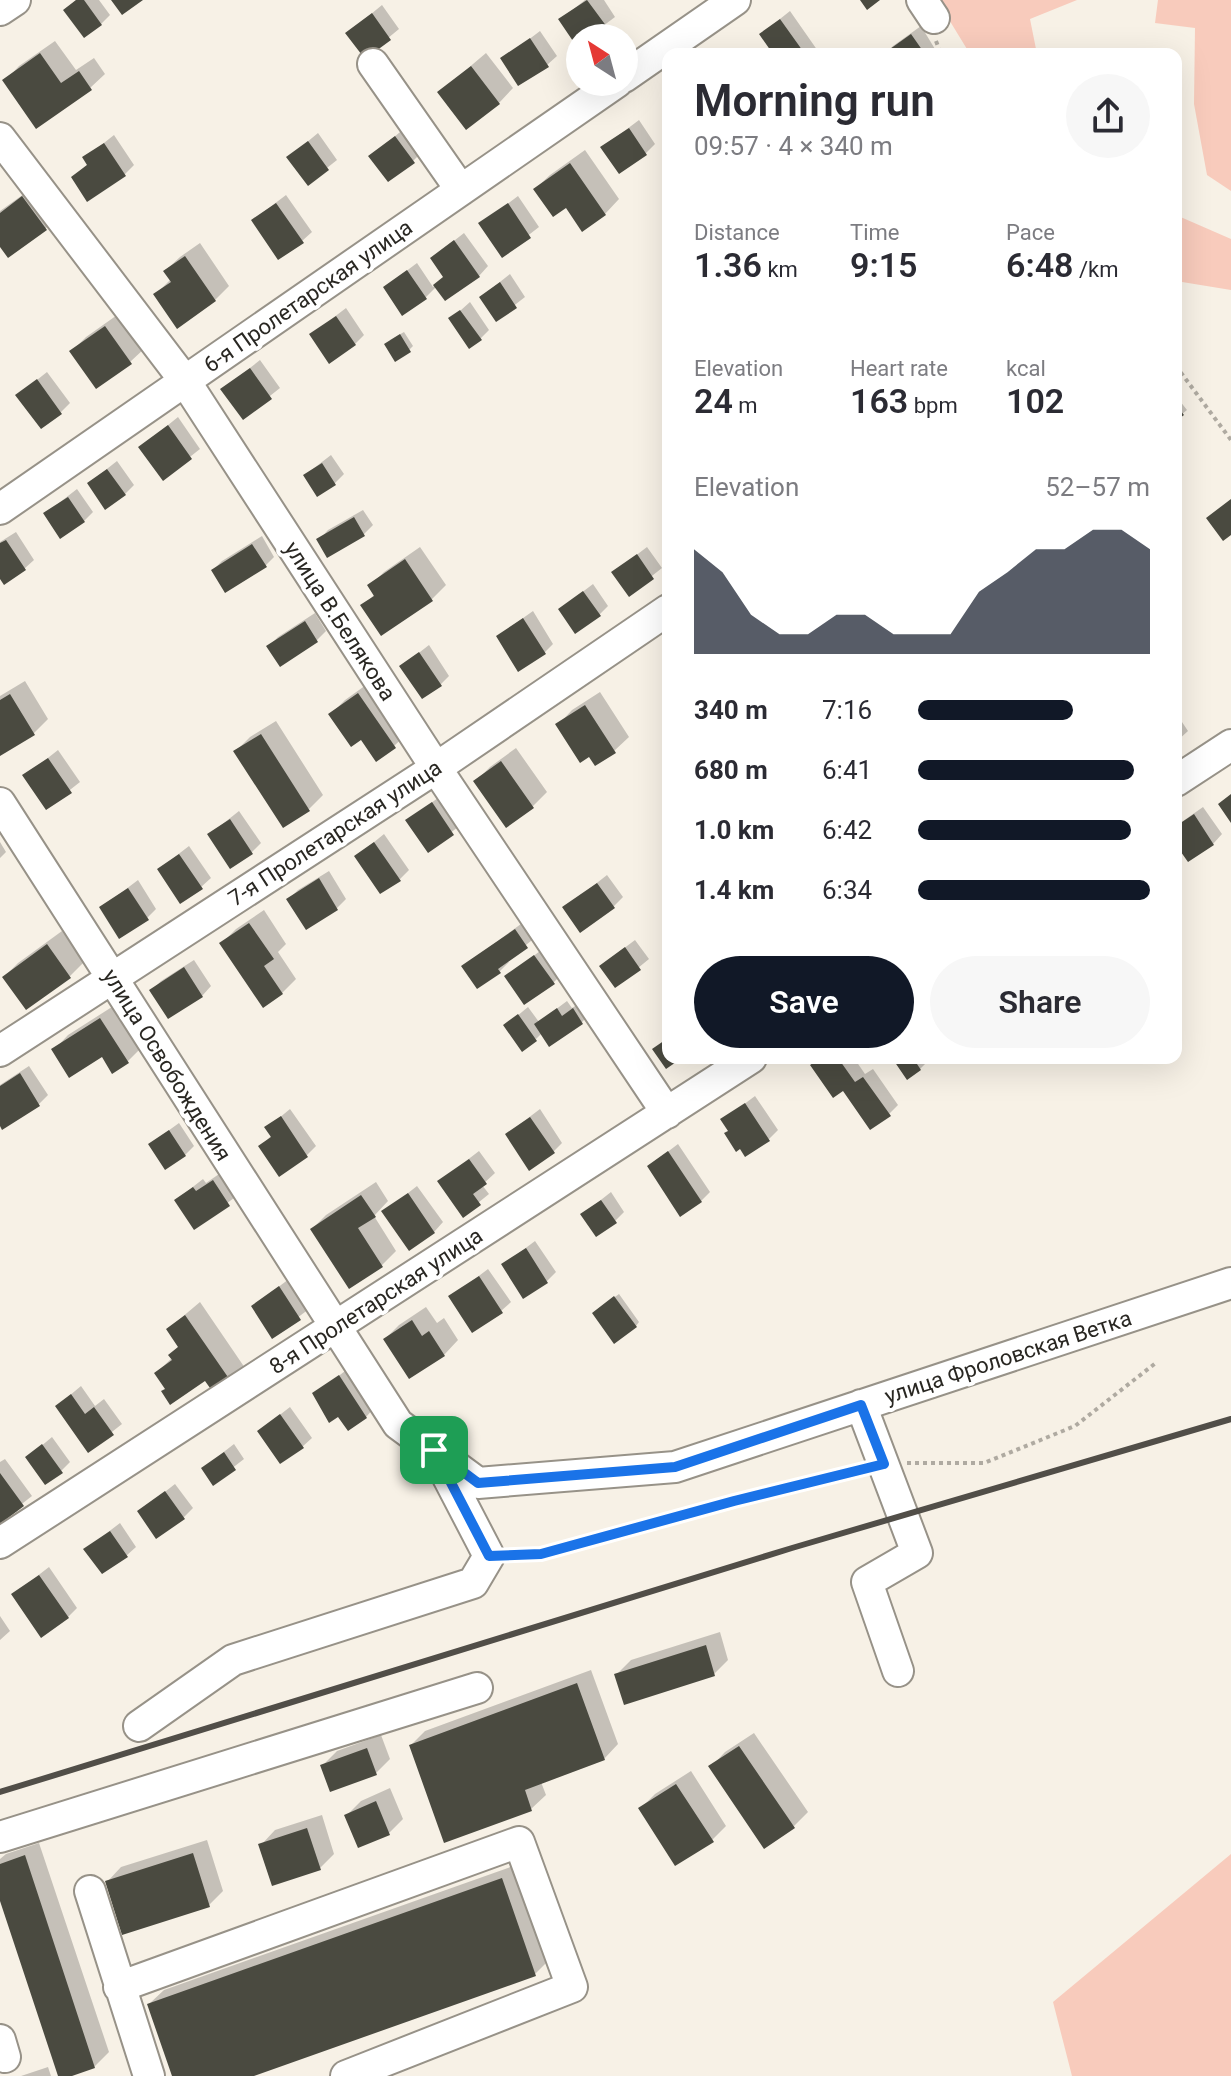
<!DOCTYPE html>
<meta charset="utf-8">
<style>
:root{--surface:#fff;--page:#f7f7f7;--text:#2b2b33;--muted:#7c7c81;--accent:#111827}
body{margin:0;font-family:Roboto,sans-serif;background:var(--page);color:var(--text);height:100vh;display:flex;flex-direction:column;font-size:30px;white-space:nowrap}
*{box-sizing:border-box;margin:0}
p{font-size:26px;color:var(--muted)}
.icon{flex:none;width:44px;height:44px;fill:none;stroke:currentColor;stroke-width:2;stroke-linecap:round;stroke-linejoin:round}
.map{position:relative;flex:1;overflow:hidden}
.drawer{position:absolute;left:662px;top:48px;width:520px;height:1016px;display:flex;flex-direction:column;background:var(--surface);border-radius:16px;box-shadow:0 8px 32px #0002}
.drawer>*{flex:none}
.needle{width:52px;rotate:324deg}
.tools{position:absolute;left:566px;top:24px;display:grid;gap:16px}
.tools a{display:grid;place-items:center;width:72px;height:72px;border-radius:50%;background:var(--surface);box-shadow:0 8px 32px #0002;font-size:40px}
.pin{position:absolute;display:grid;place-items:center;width:68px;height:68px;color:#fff;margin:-34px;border-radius:16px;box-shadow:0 4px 12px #0006}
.round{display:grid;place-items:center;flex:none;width:84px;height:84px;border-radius:42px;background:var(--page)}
.head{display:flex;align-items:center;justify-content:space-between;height:136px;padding:0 32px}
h1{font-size:44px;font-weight:600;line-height:60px}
.metrics{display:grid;grid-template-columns:repeat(3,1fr);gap:12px;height:136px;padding:8px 32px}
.metrics div{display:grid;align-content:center}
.metrics b{font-size:34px;font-weight:600}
.metrics small{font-size:22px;font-weight:400}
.metrics p{font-size:22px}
.chart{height:224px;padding:16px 32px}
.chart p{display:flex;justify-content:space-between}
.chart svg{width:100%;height:144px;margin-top:8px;fill:var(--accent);opacity:.7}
.button{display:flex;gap:16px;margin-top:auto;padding:16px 32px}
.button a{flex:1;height:92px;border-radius:48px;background:var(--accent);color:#fff;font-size:32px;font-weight:600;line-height:92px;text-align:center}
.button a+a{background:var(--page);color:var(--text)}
ul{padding:0 32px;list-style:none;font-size:26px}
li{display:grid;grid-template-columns:128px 96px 1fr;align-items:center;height:60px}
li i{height:20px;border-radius:10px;background:var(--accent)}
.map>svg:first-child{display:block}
.green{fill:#f8cbbc}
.shadow{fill:#0003}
.building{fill:#4a4a40}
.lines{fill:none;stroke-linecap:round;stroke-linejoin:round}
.minor-casing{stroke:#979288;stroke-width:34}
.path{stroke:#afaaa1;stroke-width:4;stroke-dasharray:4 4;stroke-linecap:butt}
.minor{stroke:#fff;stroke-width:30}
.rail{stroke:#514e48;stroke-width:6}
.route-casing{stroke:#fff;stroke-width:16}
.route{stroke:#1a73e8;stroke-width:10}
.labels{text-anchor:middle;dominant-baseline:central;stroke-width:8;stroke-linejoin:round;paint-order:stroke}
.street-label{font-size:22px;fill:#292722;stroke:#fff}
</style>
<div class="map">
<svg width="1231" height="2076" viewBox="0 0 1231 2076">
<rect width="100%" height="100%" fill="#f7f1e6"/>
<path class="green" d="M937 0H1077L1030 19 1037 54H970Z
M1158 0H1231V191L1207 175 1194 104 1195 28 1155 23Z
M1176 215 1231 239V290L1176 281Z
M1231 1854V2076H1072L1053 2002Z"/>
<path class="shadow" d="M76 0H99L110 15 101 24 66 10Z
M585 0H604L615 17 587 38H580V43L561 19Z
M382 5 399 29 365 57 348 33Z
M790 11 820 54H775L761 34Z
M921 26 938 54H885L893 46Z
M540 31 557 56 547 65 503 59Z
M55 41 76 70 94 58 105 74 90 88 5 81 19 66Z
M737 48 741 54H729Z
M486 53 513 88 499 103 440 92Z
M639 120 655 144 646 153 603 147Z
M405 128 422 152 413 161 371 156Z
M318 133 337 160 308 183 289 157Z
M114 135 134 165 125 174 73 177 89 163 85 158Z
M585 150 619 199 605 214 583 229 566 206 535 189 550 175Z
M38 184 60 214 46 228 0 243V211Z
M286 195 312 232 302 241 253 220Z
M518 196 539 227 503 255 481 224Z
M464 233 488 266 479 276 437 286 425 298 385 287 417 263 433 287 445 276 432 258Z
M200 243 229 286 215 300 156 294 171 279 165 271 180 257Z
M510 274 525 297 497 319 481 297Z
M470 302 489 330 480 339 451 319Z
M346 308 364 335 355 344 312 334Z
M120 313 145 348 130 362 72 351 86 337Z
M404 332 413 346 409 350 390 340Z
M260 360 280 388 243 417 223 389Z
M47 372 70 403 61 412 18 395Z
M1176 396 1187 410 1176 419Z
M178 417 200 449 163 478 141 447Z
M331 455 344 474 334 484 305 475Z
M117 461 134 485 125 494 89 483Z
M77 489 93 512 84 521 46 513Z
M363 510 373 525 363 535 319 540 328 530Z
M16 532 34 560 24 569 0 575V542Z
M262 536 274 557 265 566 213 570 222 561Z
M420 547 446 585 432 599 382 633 363 606 375 594 370 586 384 572Z
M647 547 662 568 629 594 614 572Z
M593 584 608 606 599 615 560 609Z
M533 611 553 644 544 653 498 636Z
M315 613 326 631 317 640 280 664 269 646 278 637Z
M429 645 449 676 440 685 402 666Z
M373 680 409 732 394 746 361 738 331 714 345 700Z
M25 681 48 719 34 733 0 754V696Z
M600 692 629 737 614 751 558 725 572 710Z
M1176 713 1188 731 1176 742Z
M276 721 323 795 309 809 236 751 250 737Z
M516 748 547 792 533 806 476 781 490 767Z
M58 750 80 782 47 808 25 776Z
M442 795 462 824 428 850 408 820Z
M1203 807 1222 834 1213 844 1176 841V826Z
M239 811 261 843 252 852 210 834Z
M384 834 409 870 400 879 357 856Z
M0 842 6 852 0 858Z
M189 846 211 878 201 887 159 869Z
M329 871 346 899 337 908 307 927 289 899 298 890Z
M607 875 623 897 614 906 565 908Z
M138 880 156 909 147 918 101 908Z
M264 910 286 944 278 952 296 979 282 993 222 943 236 929Z
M525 921 536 937 507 960 509 962 500 971 478 986 464 966Z
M62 931 84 962 70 976 26 1008 4 977 18 963Z
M635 940 649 959 616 986 611 958Z
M544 948 562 974 553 983 507 976Z
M194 960 211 986 202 996 152 990 161 981Z
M567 1001 572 1008 583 1001 591 1013 582 1022 542 1033 536 1039 505 1026 528 1007 539 1022Z
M115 1005 142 1047 128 1061 102 1054 54 1050 68 1035Z
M820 1058H854L865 1074 873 1069 898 1105 889 1114 843 1088 812 1065Z
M894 1058H928L929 1060 920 1069Z
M29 1066 48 1095 39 1104 3 1127 0 1123V1085Z
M755 1096 778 1130 769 1139 730 1130 723 1120Z
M290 1109 316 1146 307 1155 261 1146 272 1135 267 1128Z
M540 1109 562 1143 553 1152 507 1134Z
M179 1123 194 1146 185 1155 150 1144Z
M678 1144 710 1192 701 1201 649 1166Z
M479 1151 495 1173 482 1185 489 1194 463 1215 440 1181Z
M222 1172 238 1195 195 1227 176 1200 203 1179 206 1183Z
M376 1182 388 1201 374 1216 396 1251 382 1265 349 1286 312 1229 326 1215Z
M417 1186 443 1222 434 1232 384 1212Z
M611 1192 624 1212 615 1221 583 1214Z
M535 1241 556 1272 547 1281 503 1265Z
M488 1269 511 1302 501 1311 451 1297Z
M289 1279 309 1309 273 1336 253 1306Z
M619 1294 639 1322 636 1326 598 1309Z
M200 1302 245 1368 231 1382 156 1373 172 1358 170 1355 180 1345 168 1329Z
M426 1307 437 1323 444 1318 458 1340 444 1355 385 1339 399 1325Z
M349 1368 375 1407 366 1417 339 1414 315 1394Z
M81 1386 95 1406 104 1399 122 1424 89 1450 57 1406Z
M290 1407 312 1438 302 1447 259 1431Z
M52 1437 70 1462 61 1471 28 1457Z
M234 1444 244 1459 213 1483 203 1468Z
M5 1459 32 1496 0 1521V1462Z
M175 1484 193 1508 184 1517 139 1512Z
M120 1523 136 1547 126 1556 86 1549Z
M49 1567 77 1608 68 1617 14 1594Z
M0 1616 10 1631 0 1640Z
M720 1632 728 1660 714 1674H617L631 1660Z
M591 1670 618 1744 604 1759 541 1782 546 1795 531 1809 446 1840 411 1745 425 1731Z
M754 1733 808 1812 794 1826 711 1767 725 1752Z
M381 1735 390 1759 376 1773 323 1765 337 1751Z
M691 1771 726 1826 712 1840 641 1808 655 1794Z
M390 1788 403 1819 389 1833 347 1815 361 1801Z
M322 1815 334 1854 320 1868 261 1845 275 1830Z
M207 1840 223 1891 209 1905 107 1882 121 1867Z
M39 1843 109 2052 94 2067 66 2076H60L0 1894V1859L6 1854Z
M516 1865 549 1960 535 1974 248 2076H175L149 2004 164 1990Z
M48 2067 51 2076H21Z"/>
<path class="building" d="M76 0H84L102 25 84 38 63 10Z
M111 0H143L122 15Z
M587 0 607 27 591 38H580V45L577 47 558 19Z
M860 0H880L867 10Z
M372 13 391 40 365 59 345 33Z
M780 19 805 54H773L759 34Z
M911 34 925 54H883Z
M530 38 549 67 518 86 500 58Z
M40 53 61 83 79 71 92 90 36 129 2 80Z
M471 66 500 104 466 130 437 92Z
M629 128 647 155 619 174 600 147Z
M395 136 415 163 388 182 368 156Z
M308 141 329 170 308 186 286 157Z
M104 143 126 176 87 202 71 177 87 165 82 157Z
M570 163 606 215 582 232 566 208 553 217 533 189Z
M22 196 47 230 8 258 0 247V213Z
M276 203 304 243 278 260 251 220Z
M508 203 531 238 502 258 478 223Z
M454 240 480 277 445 301 433 285 443 277 430 258Z
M185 256 216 301 177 329 153 294 171 282 163 271Z
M407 270 427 299 402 316 383 287Z
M500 282 517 308 496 322 479 297Z
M460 310 482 340 469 349 448 318Z
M336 316 356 345 329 364 309 334Z
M105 326 132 364 96 389 69 351Z
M400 334 411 352 395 362 384 344Z
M250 368 272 399 243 420 220 389Z
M37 379 62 414 41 429 15 395Z
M1176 405 1184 415 1176 421Z
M168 425 192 459 163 481 138 447Z
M322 463 336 485 317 497 303 475Z
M107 469 126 495 105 510 87 483Z
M68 497 85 522 60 539 43 513Z
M1231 499V535L1223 541 1206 518Z
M354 517 365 536 327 558 316 539Z
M6 540 26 570 4 585 0 579V543Z
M252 544 267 567 225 593 211 570Z
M637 554 654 579 629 597 611 572Z
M405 559 433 601 381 636 360 605 374 596 367 585Z
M583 591 601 616 575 634 558 609Z
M523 618 546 654 518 672 496 636Z
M305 621 318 642 280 667 266 646Z
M419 652 442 686 422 699 399 666Z
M358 693 396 748 376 762 361 740 351 747 328 714Z
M10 694 35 735 0 756V700Z
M585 705 616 753 595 766 589 757 580 763 555 724Z
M261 734 310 811 283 828 233 751Z
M48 758 72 793 46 810 22 775Z
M501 761 534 808 506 828 473 781Z
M1231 794V823L1218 804Z
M432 802 454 835 428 853 405 820Z
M1194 814 1214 845 1188 862 1176 845V826Z
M230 819 253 854 230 869 207 834Z
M374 842 401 881 380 894 354 856Z
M179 854 203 889 180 904 157 869Z
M319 878 338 910 306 930 286 899Z
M597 883 615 908 580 933 562 907Z
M128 888 149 920 119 939 99 907Z
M249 923 274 959 264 966 283 994 263 1008 219 943Z
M515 929 528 948 498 969 501 973 477 989 461 966Z
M47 944 71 978 26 1010 2 977Z
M625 947 641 970 615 988 599 966Z
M534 955 555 984 524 1005 504 976Z
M184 967 203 997 168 1019 149 990Z
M557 1008 562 1016 573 1008 583 1024 549 1047 534 1024Z
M518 1014 537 1041 522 1052 503 1025Z
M100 1018 129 1063 112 1074 102 1057 69 1078 51 1049Z
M668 1038V1058H682L666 1069 652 1049Z
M820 1058H838L855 1082 863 1077 891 1116 870 1130 843 1091 833 1098 810 1065Z
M892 1058H913L921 1070 907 1080Z
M20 1073 40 1106 2 1130 0 1126V1086Z
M745 1103 770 1141 745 1157 740 1149 736 1152 724 1133 728 1131 720 1119Z
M281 1116 308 1157 279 1177 258 1146 271 1137 264 1127Z
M530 1117 555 1153 529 1171 505 1134Z
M169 1130 186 1156 165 1170 148 1144Z
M668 1151 702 1202 680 1217 647 1166Z
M469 1159 487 1184 473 1194 481 1205 463 1218 437 1181Z
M213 1180 230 1206 194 1230 174 1200 193 1187 196 1191Z
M408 1193 435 1233 409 1251 381 1211Z
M361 1195 376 1217 358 1228 383 1267 349 1289 310 1229Z
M601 1200 617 1223 596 1237 580 1214Z
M526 1248 548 1283 523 1299 501 1264Z
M479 1276 503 1313 472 1333 448 1296Z
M279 1286 301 1320 272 1339 251 1306Z
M614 1296 637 1327 614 1344 592 1313Z
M185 1315 232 1383 215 1395 205 1381 170 1405 161 1391 165 1389 154 1373 172 1360 168 1355 178 1347 166 1329Z
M412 1320 422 1336 429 1331 445 1356 409 1379 383 1339Z
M339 1375 367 1418 348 1431 338 1417 329 1423 312 1393Z
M71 1394 85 1414 94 1407 114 1435 88 1453 55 1406Z
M280 1414 304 1448 280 1464 257 1431Z
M42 1444 63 1473 45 1485 25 1457Z
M224 1452 236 1470 213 1486 201 1468Z
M0 1473 24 1506 0 1524Z
M165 1491 185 1519 156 1539 137 1511Z
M110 1531 128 1557 102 1574 83 1549Z
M39 1575 69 1618 41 1638 11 1594Z
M706 1645 715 1676 624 1705 614 1674Z
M577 1683 605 1760 525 1790 532 1811 444 1843 409 1745Z
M739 1746 795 1828 764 1849 708 1766Z
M367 1748 377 1775 330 1792 320 1765Z
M676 1784 714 1842 675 1866 638 1808Z
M376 1801 390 1835 358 1848 344 1815Z
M307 1828 321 1870 272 1886 258 1844Z
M193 1853 210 1907 122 1935 105 1881Z
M25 1855 95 2068 72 2076H58L0 1901V1864Z
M502 1878 536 1976 254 2076H172L147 2004Z"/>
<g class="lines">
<g class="minor-casing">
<path id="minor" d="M922 0 934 18
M0 10 15 0
M373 64 461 190
M624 77 735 0
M0 138 185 381 436 768 667 1113
M0 509 617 82
M1176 781 1231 745
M0 803 398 1424 478 1483 675 1467 1231 1283
M0 1051 436 768 668 610
M861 1405 917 1553 867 1582 898 1671
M0 1543 751 1058
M139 1726 233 1660 473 1583 489 1556 437 1456
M0 1837 477 1688
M90 1891 149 2076
M119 1987 519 1842 572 1987 346 2076
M0 2040 5 2057"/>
</g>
<path class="path" d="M936 41 941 54
M1176 366 1231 440
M907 1463H984L1075 1426 1157 1362
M511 1555 541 1554 859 1470"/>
<use href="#minor" class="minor"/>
<path class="rail" d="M0 1792 792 1548 1231 1419"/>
</g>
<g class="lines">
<g class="route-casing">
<path id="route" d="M861 1405 884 1464 734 1501 541 1554 489 1556 434 1450 478 1483 675 1467Z"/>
</g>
<use href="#route" class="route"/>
</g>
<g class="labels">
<g class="street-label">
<text transform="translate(308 296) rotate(-35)">6-я Пролетарская улица</text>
<text transform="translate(340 621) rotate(57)">улица В.Белякова</text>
<text transform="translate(335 833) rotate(-33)">7-я Пролетарская улица</text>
<text transform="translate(167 1065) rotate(58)">улица Освобождения</text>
<text transform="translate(376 1301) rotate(-33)">8-я Пролетарская улица</text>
<text transform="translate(1008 1357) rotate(-18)">улица Фроловская Ветка</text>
</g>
</g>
</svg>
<div class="tools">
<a><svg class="needle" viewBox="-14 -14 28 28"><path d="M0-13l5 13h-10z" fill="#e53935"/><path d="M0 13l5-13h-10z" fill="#7c7c81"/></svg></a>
</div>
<div class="pin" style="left:434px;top:1450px;background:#1e9e55"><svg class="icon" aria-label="arrive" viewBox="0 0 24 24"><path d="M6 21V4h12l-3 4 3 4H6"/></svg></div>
<section class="drawer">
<div class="head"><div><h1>Morning run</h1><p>09:57 · 4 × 340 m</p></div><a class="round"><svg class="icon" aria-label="share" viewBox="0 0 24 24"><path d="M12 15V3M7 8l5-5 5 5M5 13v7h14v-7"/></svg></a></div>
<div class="metrics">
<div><p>Distance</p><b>1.36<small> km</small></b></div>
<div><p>Time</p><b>9:15</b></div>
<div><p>Pace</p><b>6:48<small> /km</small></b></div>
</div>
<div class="metrics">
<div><p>Elevation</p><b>24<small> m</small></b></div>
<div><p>Heart rate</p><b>163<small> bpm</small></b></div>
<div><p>kcal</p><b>102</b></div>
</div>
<div class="chart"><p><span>Elevation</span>52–57 m</p>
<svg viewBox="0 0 160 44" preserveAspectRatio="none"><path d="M0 44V12L10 19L20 32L30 38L40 38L50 32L60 32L70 38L80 38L90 38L100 25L110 19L120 12L130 12L140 6L150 6L160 12V44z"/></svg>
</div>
<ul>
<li><b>340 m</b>7:16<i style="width:67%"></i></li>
<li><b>680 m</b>6:41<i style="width:93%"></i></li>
<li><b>1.0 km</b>6:42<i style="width:92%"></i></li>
<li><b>1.4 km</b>6:34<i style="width:100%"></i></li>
</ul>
<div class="button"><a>Save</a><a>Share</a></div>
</section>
</div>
